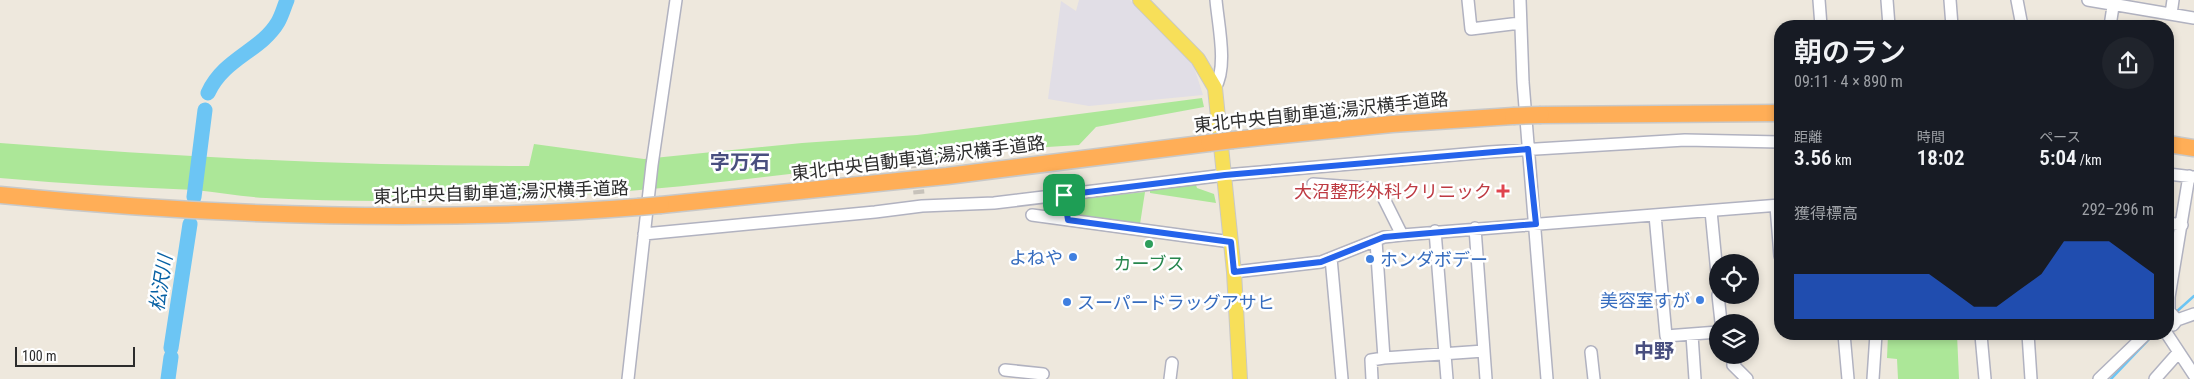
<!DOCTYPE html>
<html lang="ja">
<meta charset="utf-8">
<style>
:root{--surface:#171b24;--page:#20242c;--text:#f1f3f6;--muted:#9ea1a6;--accent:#2563eb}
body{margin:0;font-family:"Roboto Condensed","Noto Sans JP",sans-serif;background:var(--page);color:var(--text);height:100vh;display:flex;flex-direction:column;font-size:19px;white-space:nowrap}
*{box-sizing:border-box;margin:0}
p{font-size:16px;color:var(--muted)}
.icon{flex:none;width:28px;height:28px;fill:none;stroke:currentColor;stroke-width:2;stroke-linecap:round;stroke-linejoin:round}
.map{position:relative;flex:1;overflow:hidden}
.panel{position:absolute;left:1774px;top:20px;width:400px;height:320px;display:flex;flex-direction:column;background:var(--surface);border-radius:20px;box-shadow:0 2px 8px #0003}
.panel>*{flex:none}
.tools{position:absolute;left:1709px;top:254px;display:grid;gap:10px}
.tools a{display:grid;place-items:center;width:50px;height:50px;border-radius:50%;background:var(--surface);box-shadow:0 2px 8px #0003;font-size:25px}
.scale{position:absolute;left:15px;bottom:12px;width:120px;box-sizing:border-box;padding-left:5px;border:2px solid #2c2c2c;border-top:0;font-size:14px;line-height:18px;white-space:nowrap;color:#2c2c2c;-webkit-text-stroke:4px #fff;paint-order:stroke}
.pin{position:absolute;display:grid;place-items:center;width:42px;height:42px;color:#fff;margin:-21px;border-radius:10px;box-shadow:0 2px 8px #0006}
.round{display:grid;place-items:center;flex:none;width:52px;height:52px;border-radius:26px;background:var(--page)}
.overview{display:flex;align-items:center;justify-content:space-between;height:85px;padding:0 20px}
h1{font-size:28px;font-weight:600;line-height:38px}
.figures{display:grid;grid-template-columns:repeat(3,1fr);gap:8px;height:85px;padding:5px 20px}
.figures div{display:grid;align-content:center}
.figures b{font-size:21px;font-weight:600}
.figures small{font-size:14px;font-weight:400}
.figures p{font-size:14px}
.chart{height:140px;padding:10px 20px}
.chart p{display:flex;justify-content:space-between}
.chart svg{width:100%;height:90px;margin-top:5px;fill:var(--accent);opacity:.7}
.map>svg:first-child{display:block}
.industrial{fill:#e1dee6}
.green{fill:#ace798}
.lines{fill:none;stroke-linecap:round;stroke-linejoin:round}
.stream{stroke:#6cc5f4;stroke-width:2.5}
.river{stroke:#6cc5f4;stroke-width:15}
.minor-tunnel{stroke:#c7c2ba;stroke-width:11;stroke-dasharray:11 5.5;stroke-linecap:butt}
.minor-casing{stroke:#b1b2c0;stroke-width:14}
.major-casing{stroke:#c8c8c8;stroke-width:16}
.highway-casing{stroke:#c8c8c8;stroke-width:19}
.minor{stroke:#fff;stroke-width:11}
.major{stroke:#f7df59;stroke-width:14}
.highway{stroke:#ffae57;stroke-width:16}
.highway-bridge-casing{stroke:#c8c8c8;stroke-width:19;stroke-linecap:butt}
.highway-bridge{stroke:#ffae57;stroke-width:16}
.route-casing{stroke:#fff;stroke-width:10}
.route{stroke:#2563eb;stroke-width:6}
.health-dot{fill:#e0444e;stroke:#fff;stroke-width:2}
.leisure-dot{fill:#2e9e5b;stroke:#fff;stroke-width:2}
.shop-dot{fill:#3f7fe0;stroke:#fff;stroke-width:2}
.labels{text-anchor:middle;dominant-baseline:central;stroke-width:5;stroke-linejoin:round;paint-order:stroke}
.street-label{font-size:18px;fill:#2c2c2c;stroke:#fff}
.health-label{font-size:18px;fill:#be3a42;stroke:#fff;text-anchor:end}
.shop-label{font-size:18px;fill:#366cbe;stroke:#fff;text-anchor:end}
.leisure-label{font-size:18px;fill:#27864d;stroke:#fff}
.water-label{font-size:19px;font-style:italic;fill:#0761a4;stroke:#fff}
.quarter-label{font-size:20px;font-weight:bold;fill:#494f7f;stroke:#fff}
</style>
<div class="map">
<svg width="2194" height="379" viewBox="0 0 2194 379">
<rect width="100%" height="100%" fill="#eee8dd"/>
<path class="industrial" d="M1079 0H1130L1184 52 1194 67 1203 95 1089 106 1048 99 1061 1 1076 11Z"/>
<path class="green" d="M1202 98 1204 107 1096 127 1079 145C900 155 722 188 543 197 451 201 358 203 266 198 242 197 219 192 195 190 130 187 65 184 0 178V143C177 157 351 166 529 166L534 144 644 159 802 143 917 135Z
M1196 185 1197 188 1214 194 1216 203 1150 193V190Z
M1145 192 1140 224 1077 217 1073 213 1071 206 1075 199Z
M1888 334H1957L1959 379H1898L1897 359 1887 358Z"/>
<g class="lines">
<path class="stream" d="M2175 313 2194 296
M2111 379 2154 334"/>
<path class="river" d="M208 93C224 58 261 51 278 22 282 15 284 7 287 0
M194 197 205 110
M171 348 190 224
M168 379 171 357"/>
<path class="minor-tunnel" d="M915 157 919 194"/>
<g class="minor-casing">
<path id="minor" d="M1468 0 1471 29 1520 23
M1520 0 1523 82 1547 379
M1819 0 1821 26
M1887 0 1889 26
M1950 0 1952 26
M2017 0 2022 26
M2088 0 2194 18
M2171 14 2173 0
M2110 26 2114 0
M1215 88C1228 67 1218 24 1216 0
M2168 174 2194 177
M1313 184 1379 189 1402 235
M1064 195 1068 220
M1776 206 1780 256
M1711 211 1718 284
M1032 215 1231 242
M1655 215 1666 336 1718 332
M2168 223 2182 225
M1475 228 1486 379
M1435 231 1447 379
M644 234 875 212 922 206 994 203 1225 175 1489 152 1685 140 1780 142
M1376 241 1384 358 1484 351
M1331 258 1342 379
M1234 272 1321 262 1384 237 1402 235 1780 205
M1718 295 1721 322
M2177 320 2169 311V297L2189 176
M2173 325 2177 320 2194 314
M1844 334 1848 379
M2028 334 2031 379
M2167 334 2194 375
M1692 335 1695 379
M1981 335 1985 379
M1591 352 1594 379
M1738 355 1733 365 1747 379
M1005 370 1043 374
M628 379 652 165 676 0
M1170 379 1172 363
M1372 379 1371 360 1384 358
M1873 379 1876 334
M2099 379 2146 334
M2155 379 2178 353"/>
</g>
<g class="major-casing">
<path id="major" d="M1140 0 1198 59 1215 88 1234 272 1240 379"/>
</g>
<g class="highway-casing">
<path id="highway" d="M1541 115 1780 113
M1233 140 1392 124 1513 116
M2168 144 2194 148
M0 195C212 216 426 224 638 207
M661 205 947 176 1209 143"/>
</g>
<use href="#minor" class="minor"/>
<use href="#major" class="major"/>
<use href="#highway" class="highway"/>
<g class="highway-bridge-casing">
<path id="highway-bridge" d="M1513 116 1541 115
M1209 143 1233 140
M638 207 661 205"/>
</g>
<use href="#highway-bridge" class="highway-bridge"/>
</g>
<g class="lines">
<g class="route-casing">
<path id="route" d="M1528 149 1536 224 1384 237 1321 262 1234 272 1231 242 1068 220 1064 195 1225 175Z"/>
</g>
<use href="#route" class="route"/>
</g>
<path class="health-dot" d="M1500.5 183.5h5v5h5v5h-5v5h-5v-5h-5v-5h5z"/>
<circle class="leisure-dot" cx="1149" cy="244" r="5"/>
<g class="shop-dot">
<circle cx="1073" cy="257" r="5"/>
<circle cx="1370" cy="259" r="5"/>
<circle cx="1700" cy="300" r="5"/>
<circle cx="1067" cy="302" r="5"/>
</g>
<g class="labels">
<g class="street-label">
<text transform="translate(1321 112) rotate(-6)">東北中央自動車道;湯沢横手道路</text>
<text transform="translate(918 158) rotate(-7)">東北中央自動車道;湯沢横手道路</text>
<text transform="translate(501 192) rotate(-2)">東北中央自動車道;湯沢横手道路</text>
</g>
<g class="health-label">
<text x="1492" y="191">大沼整形外科クリニック</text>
</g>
<g class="shop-label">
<text x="1063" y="257">よねや</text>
<text x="1380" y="259" text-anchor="start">ホンダボデー</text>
<text x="1690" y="300">美容室すが</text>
<text x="1077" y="302" text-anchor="start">スーパードラッグアサヒ</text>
</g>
<g class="leisure-label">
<text x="1149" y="263">カーブス</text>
</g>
<g class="water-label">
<text transform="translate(161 283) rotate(-81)">松沢川</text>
</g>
<g class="quarter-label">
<text x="740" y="162">字万石</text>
<text x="1654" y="351">中野</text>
</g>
</g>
</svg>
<div class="tools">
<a><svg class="icon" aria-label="locate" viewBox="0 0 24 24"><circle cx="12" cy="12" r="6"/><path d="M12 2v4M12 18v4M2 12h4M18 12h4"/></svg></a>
<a><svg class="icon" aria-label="layers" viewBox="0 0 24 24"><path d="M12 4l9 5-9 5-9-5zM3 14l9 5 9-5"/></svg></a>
</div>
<div class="scale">100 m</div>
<div class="pin" style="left:1064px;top:195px;background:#1e9e55"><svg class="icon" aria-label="arrive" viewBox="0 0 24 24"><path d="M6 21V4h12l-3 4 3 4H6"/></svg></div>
<section class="panel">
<div class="overview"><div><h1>朝のラン</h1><p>09:11 · 4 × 890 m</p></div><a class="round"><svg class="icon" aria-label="share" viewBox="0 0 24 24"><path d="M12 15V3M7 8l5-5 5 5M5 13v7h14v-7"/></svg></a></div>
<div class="figures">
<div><p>距離</p><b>3.56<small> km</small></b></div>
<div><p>時間</p><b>18:02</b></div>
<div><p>ペース</p><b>5:04<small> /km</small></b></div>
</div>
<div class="chart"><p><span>獲得標高</span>292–296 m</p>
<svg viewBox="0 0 160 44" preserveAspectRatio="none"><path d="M0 44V22L10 22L20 22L30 22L40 22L50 22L60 22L70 30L80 38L90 38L100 30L110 22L120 6L130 6L140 6L150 14L160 22V44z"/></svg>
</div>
</section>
</div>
